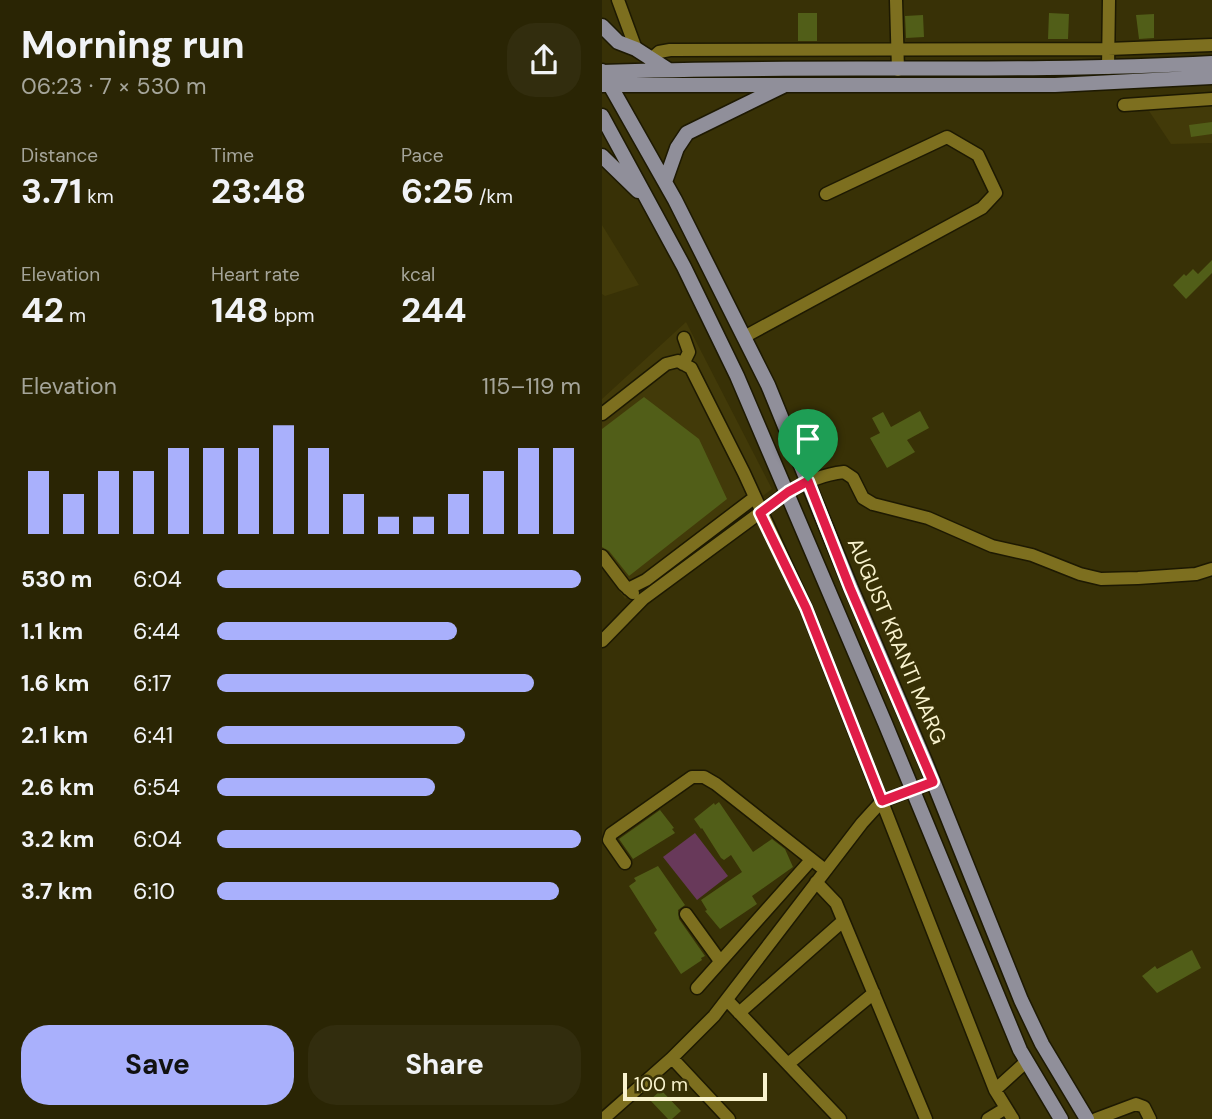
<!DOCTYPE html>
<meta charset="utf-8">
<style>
:root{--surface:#2a2504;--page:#322d0e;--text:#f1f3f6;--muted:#a5a59a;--accent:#a9b0fc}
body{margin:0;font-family:"DM Sans",sans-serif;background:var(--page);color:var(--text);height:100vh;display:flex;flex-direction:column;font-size:26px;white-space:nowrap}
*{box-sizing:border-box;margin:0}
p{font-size:23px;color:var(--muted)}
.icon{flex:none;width:38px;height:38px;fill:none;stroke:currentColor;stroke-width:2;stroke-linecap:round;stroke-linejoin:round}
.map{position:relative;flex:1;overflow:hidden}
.details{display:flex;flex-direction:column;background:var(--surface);width:602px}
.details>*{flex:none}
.scale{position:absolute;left:21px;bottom:18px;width:144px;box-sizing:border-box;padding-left:7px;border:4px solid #f9f3ce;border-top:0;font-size:19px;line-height:24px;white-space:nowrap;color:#f9f3ce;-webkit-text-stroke:5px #383106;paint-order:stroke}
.pin{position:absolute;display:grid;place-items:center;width:60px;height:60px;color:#fff;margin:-72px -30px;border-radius:50% 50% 50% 0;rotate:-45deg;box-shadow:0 0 7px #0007}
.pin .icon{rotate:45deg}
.round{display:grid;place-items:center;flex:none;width:74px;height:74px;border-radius:28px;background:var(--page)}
.overview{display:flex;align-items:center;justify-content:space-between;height:119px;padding:0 21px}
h1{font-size:38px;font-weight:700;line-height:52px}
.stats{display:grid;grid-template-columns:repeat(3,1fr);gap:10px;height:119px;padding:7px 21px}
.stats div{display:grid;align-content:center}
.stats b{font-size:35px;font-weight:700}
.stats small{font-size:19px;font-weight:400}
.stats p{font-size:19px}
.chart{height:196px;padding:14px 21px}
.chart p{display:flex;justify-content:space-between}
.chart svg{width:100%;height:126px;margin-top:7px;stroke:var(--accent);stroke-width:6}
.primary-button{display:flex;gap:14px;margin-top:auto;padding:14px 21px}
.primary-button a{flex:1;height:80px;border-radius:28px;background:var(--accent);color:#111;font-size:28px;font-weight:700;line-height:80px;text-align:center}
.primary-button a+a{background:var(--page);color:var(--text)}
ul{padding:0 21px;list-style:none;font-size:23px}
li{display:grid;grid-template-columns:112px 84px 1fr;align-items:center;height:52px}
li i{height:18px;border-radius:9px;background:var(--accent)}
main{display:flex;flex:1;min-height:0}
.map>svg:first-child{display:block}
.built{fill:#423a09}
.green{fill:#68395a}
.building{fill:#515e18}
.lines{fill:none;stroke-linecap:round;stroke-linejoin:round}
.minor-casing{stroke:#1d1902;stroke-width:15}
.major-casing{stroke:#1d1902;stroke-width:17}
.minor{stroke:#7d6f1f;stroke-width:12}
.major{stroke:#908f9a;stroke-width:14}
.route-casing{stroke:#fff;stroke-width:14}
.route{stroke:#e11d48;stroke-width:9}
.labels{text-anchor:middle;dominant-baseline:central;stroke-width:7;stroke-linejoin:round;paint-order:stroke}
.street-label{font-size:21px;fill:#f9f3ce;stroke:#383106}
</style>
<main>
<section class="details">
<div class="overview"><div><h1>Morning run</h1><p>06:23 · 7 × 530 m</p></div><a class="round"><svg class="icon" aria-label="share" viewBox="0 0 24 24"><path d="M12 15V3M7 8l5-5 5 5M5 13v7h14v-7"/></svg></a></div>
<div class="stats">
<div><p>Distance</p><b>3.71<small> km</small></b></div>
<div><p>Time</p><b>23:48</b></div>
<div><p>Pace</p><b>6:25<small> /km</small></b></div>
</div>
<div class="stats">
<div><p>Elevation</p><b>42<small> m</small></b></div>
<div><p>Heart rate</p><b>148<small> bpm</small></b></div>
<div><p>kcal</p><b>244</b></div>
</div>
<div class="chart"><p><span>Elevation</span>115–119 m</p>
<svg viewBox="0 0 160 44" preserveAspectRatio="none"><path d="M5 44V22M15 44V30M25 44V22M35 44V22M45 44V14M55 44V14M65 44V14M75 44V6M85 44V14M95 44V30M105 44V38M115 44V38M125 44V30M135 44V22M145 44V14M155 44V14"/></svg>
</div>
<ul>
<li><b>530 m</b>6:04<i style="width:100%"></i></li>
<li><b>1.1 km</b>6:44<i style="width:66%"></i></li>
<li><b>1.6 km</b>6:17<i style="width:87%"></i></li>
<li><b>2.1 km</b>6:41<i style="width:68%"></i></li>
<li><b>2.6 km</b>6:54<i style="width:60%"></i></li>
<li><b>3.2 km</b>6:04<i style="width:100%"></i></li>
<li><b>3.7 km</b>6:10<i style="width:94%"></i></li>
</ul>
<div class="primary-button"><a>Save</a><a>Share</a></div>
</section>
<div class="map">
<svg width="610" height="1119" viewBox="0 0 610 1119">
<rect width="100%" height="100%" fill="#383106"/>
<path class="built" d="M610 104V143L569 144 545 108Z
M0 225 37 285 3 296 0 294Z
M84 322 170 489 23 599 0 567V399Z"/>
<path class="green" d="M93 833 126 876 95 900 61 857Z"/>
<path class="building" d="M196 13H215V41H196Z
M447 13 467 14 466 39H446Z
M552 14V38L537 39 534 15Z
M321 15 322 37 304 38 303 16Z
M610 122V134L589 137 587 125Z
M610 260V273L584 299 571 285 582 274 584 276 591 269 596 274Z
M42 397 97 439 125 499 27 576 7 551 0 547V429Z
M318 411 327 428 305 440 313 452 285 468 268 438 278 433 270 418 281 412 289 427Z
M117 802 151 852 170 839 183 849 191 867 150 896 155 904 118 929 103 911 105 910 99 900 140 872 129 855 122 860 119 858 100 828 99 829 92 819 112 803 113 805Z
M58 810 72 828 70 829 73 833 31 859 17 839Z
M56 866 83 905 76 910 77 919 103 956 99 958 100 960 79 974 52 933 55 930 27 886 34 881 32 878Z
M590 950 599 968 555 993 540 976 553 966 555 969Z
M59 1090 79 1111 70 1119H66L48 1100Z"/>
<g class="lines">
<g class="minor-casing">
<path id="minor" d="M16 0 34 49
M294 0 296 70
M48 60 57 52 68 50 506 49 610 45
M506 68 507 0
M522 105 610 99
M142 337 380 208 394 193 376 155 345 137 224 194
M81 364 87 352 82 338
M0 414 64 364 76 361 89 368 142 473 204 608 393 1090 411 1119
M0 556 22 585 31 593
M26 589 44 580 152 498
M0 641 41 599 186 492C203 483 221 474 242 472L251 478 261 498 271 504 326 518 390 546 430 555 478 574 499 579 536 578 594 574 610 569
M23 863 7 840 9 834 90 777H102L114 784 223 870
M214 882 234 903 324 1119
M84 914 118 961
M95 988 209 860
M125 1000 238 1119
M137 1013 241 921
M70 1058 127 1119
M186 1064 272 993
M393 1090 425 1061
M1 1119 70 1058 112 1016 260 823 280 801 332 782
M386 1119 404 1108
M494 1119 534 1104 542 1107 548 1119"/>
</g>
<g class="major-casing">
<path id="major" d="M0 26 16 42 34 49 65 69
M0 71 73 200 166 385 249 588 323 761 419 1000 440 1044 485 1119
M0 72C203 64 407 74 610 63
M0 85H453L610 77
M0 116 82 267 135 376 283 723 418 1050 459 1119
M0 156 36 191
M63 182 75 148 85 133 181 86"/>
</g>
<use href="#minor" class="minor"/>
<use href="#major" class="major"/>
</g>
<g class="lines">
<g class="route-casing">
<path id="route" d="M206 481 248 588 331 782 280 801 204 608 158 513 186 492Z"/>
</g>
<use href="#route" class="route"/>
</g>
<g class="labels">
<g class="street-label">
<text transform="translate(295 641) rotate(67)">AUGUST KRANTI MARG</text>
</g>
</g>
</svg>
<div class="scale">100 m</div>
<div class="pin" style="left:206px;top:481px;background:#1e9e55"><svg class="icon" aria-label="arrive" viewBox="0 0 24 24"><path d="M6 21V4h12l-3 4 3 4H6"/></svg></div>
</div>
</main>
